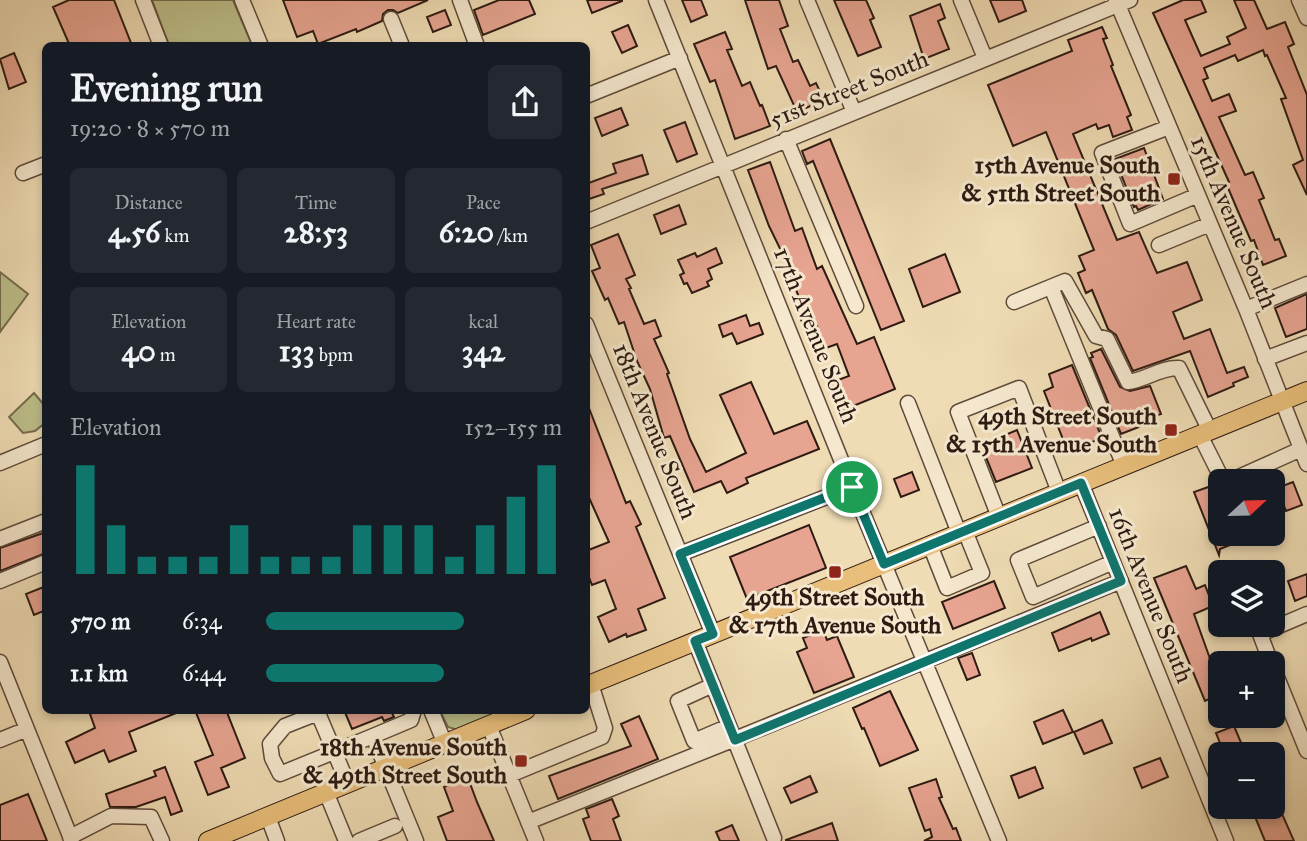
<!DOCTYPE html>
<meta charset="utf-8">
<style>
:root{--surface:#171b24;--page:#242831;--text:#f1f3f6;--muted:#9ea1a6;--accent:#0f766e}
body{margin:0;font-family:"IM FELL Great Primer",serif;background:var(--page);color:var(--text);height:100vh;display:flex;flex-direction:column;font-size:26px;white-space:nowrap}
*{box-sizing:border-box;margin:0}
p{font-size:23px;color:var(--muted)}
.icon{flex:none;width:38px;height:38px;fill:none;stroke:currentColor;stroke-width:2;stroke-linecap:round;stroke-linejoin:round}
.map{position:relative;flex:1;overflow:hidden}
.sheet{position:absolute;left:42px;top:42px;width:548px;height:672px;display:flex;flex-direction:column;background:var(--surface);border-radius:10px;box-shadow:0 4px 10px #0003}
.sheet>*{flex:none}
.needle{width:46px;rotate:68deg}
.fabs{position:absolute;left:1208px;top:469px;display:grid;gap:14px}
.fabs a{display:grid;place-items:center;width:77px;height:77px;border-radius:10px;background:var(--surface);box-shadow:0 4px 10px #0003;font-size:35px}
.pin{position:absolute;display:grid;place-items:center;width:60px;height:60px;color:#fff;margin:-30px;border:4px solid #fff;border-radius:50%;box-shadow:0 2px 7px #0007}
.round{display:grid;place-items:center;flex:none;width:74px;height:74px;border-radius:10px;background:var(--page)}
.summary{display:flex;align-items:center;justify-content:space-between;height:119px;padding:0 28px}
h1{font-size:38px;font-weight:700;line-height:52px}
.stats{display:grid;grid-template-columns:repeat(3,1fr);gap:10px;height:119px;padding:7px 28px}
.stats div{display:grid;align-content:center;border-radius:10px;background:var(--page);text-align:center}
.stats b{font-size:30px;font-weight:700}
.stats small{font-size:19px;font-weight:400}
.stats p{font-size:19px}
.chart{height:196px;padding:14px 28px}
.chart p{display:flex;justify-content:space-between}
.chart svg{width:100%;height:126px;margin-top:7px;stroke:var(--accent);stroke-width:6}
ul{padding:0 28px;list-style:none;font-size:23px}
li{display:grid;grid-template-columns:112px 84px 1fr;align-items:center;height:52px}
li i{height:18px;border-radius:9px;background:var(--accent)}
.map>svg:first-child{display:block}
.green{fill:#bdbf8a;stroke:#756c4e;stroke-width:2}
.building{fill:#e7a491;stroke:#2d1a12;stroke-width:2}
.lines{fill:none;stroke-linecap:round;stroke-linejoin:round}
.minor-casing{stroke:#5e4a3a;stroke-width:17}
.major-casing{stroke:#2d1a12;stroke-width:20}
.minor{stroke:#f5e8ce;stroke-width:14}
.major{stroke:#e8be7a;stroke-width:18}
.route-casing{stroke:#fff;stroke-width:14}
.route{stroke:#0f766e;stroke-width:9}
.poi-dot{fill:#8f2418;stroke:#f5e8ce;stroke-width:2.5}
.labels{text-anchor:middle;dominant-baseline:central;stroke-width:6;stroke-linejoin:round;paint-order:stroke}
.street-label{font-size:24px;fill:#2d1a12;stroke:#f5e8ce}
.poi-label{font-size:24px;font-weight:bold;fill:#2d1a12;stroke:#f5e8ce;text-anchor:end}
</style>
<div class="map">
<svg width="1307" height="841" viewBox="0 0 1307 841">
<rect width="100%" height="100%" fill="#efdcb4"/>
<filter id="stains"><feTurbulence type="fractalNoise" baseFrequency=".00286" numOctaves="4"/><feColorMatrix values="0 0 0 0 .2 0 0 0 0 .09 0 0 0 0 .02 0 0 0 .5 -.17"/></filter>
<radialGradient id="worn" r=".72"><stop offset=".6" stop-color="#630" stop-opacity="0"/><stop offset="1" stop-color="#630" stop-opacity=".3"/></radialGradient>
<path class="green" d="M152 0H233L252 45H169Z
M0 272 28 294 0 332Z
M34 393 45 406V423L35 431 23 433 9 417Z
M440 711H505L458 730 448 727Z"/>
<path class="building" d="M69 0H114L131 43 124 46H70L53 7Z
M283 0H428L398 13 393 10H388L383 14 382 21 357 32 356 29 318 44 313 31 297 37Z
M499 0H529L535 14 483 35 474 10Z
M587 0H622V1L592 13Z
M682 0H701L707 15 691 22Z
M745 0H779L788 26 780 29 793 62 798 60 810 86 816 83 824 100 797 112 776 66 768 69Z
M834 0H866L874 18 870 20 881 47 858 56Z
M990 0H1022L1026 11 999 22Z
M1183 0H1201L1206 12 1185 20 1201 56 1230 44 1227 37 1246 28 1234 0H1254L1267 29 1285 22 1294 44 1288 47 1307 95V195L1293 165 1303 160 1281 99 1286 98 1267 55 1265 56 1263 50 1238 61 1235 55 1204 68 1208 78 1203 80 1212 101 1229 94 1236 111 1219 117 1245 175 1253 172 1264 198 1259 200 1275 240 1279 239 1286 256 1263 265 1254 240 1251 241 1237 209 1226 183 1229 182 1153 13Z
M940 4 945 18 938 21 949 49 924 59 910 16Z
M445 10 451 25 433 32 427 17Z
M628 25 637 46 622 53 612 32Z
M1102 27 1107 38 1103 39 1113 65 1111 66 1131 115 1127 117 1132 130 1113 137 1109 125 1098 129 1096 124 1073 134 1117 240 1139 232 1157 273 1187 262 1202 300 1173 312 1184 339 1210 329 1227 373 1244 367 1248 377 1233 383 1234 386 1208 397 1190 351 1133 371 1116 335 1108 329 1092 290 1086 293 1078 273 1085 270 1079 256 1094 250 1046 132 1013 146 988 85 1072 51 1068 40Z
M725 32 732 49 727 50 742 86 750 82 760 106 762 105 770 126 735 139 715 80 710 82 694 44Z
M14 53 26 82 9 89 0 59Z
M621 108 628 125 602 136 595 118Z
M685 122 697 154 677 162 664 130Z
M830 139 904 321 881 330 813 161 807 164 802 151Z
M1144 148 1163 199 1138 210 1136 206 1134 207 1115 159Z
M642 155 648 174 602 189 604 194 586 200V184L616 173 613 164Z
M770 162 795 231 802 228 817 269 822 266 857 344 874 337 895 389 841 411 830 383 849 376 837 344 826 348 815 322 804 327 794 302 800 300 789 272 791 271 769 226 748 170Z
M679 205 686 224 661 234 654 215Z
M618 234 635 275 626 279 631 288 629 289 644 324 655 320 661 336 654 339 669 373 667 374 690 439 706 472 746 453 720 395 751 382 774 434 807 421 819 449 746 478 748 483 727 493 721 481 694 492 670 436 664 438 650 389 637 361 624 322 619 324 608 298 605 300 592 271 600 268 591 245Z
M716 248 722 263 708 269 712 279 707 282 709 286 692 293 687 283 684 284 680 275 684 273 678 260 695 253 697 257Z
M945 254 960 292 923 307 909 269Z
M1307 294V329L1286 337 1275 308Z
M746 315 750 326 759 323 763 334 737 344 732 333 723 337 719 325Z
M1101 349 1120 387 1130 391 1150 386 1161 414 1137 423 1139 427 1121 434 1090 358 1093 357 1091 353Z
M1072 365 1102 438 1068 452 1044 391 1053 387 1049 374Z
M587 403 626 503 630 501 641 524 636 527 665 598 638 609 646 630 627 637 626 634 609 642 598 617 616 609 605 580 592 585 586 570V551L609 542 586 491Z
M1017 430 1032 468 996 482 981 445Z
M912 472 919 490 901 497 894 479Z
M1293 482 1302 505 1286 511 1277 488Z
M1214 485 1220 493V534H1257L1220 549 1219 555 1194 492Z
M809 525 826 568 747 599 730 557Z
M46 532V553L0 571V548Z
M1186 566 1196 589 1205 585 1213 606 1194 614 1213 667 1209 668 1220 692V694L1205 701 1154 578Z
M1307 574V596L1295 601 1288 581Z
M994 581 1005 608 953 629 942 602Z
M46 586V610L34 615 26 594Z
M1100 612 1109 634 1092 641 1091 638 1059 651 1052 633Z
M823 630 827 640 837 636 854 677 814 693 797 652 807 648 803 638Z
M972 653 980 675 967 680 958 658Z
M890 691 918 750 880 766 864 728 862 729 853 708Z
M99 710H181V711L129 732 136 751 109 762 104 750 75 763 66 742 95 728 90 714Z
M195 710H226L245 758 221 768 229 787 208 795 195 762 213 755Z
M344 710H396V711L392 713 394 717 384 721 382 717 352 729Z
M1063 710 1073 732 1043 744 1034 722Z
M639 716 658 759 558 799 549 776 631 746 621 724Z
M1102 720 1112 743 1084 754 1074 732Z
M1234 726 1242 745 1224 753 1216 733Z
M1160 758 1168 777 1142 788 1134 768Z
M165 767 182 811 171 815 165 797 136 807H110L106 794 156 776 154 771Z
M1035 767 1043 788 1019 798 1011 776Z
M810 776 817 792 791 803 784 788Z
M468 778 477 802 494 841H447L438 817 453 811 444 787Z
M936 779 942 797 939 798 953 829 956 828 961 841H924L932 837 930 829 925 831 909 788Z
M28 794 47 841H0V805Z
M612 799 619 816 613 819 621 841H591L583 819 589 817 586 809Z
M1251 807H1279L1294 841H1265Z
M832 823 838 841H786V840Z
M732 825 739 841H720L716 832Z"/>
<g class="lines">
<g class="minor-casing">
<path id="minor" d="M143 0 161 46
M242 0 261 46
M460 0 477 46
M656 0 852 487 999 841
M807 0 854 112
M961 0 985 58
M1116 0 1246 309 1307 464
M1299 0 1307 18
M391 19 402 46
M586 96 680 58
M1169 127 1102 153 1130 224 1198 195
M786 139 856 306
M23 173 46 164
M586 222 1130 0
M1159 245 1210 224
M1051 287 1124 466
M1014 302 1065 281 1096 336 1107 339 1128 382C1146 380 1161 367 1179 368L1210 431
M1246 309 1307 284
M586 324 713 634
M1265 359 1307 343
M908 403 959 533
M1200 435 1223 481
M0 463 46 444
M1230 481 1301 449
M1081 483 1226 841
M999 517 958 412 1019 388 1059 492
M1099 526 1018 560 1033 597 1113 562
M0 539 46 521
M930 545 947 588 982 573 965 531
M680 554 852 487
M0 581 46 562
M695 641 774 838
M0 662 72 841
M1271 663 1260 634 1307 614
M1272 665 1307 751
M713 685 678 701 694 741 729 726
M414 710 411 720 373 736 416 841
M431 710 445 744
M489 726 536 841
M0 740 27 729
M510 775 602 737 605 728 591 684
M348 784 318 713 285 726 270 744 272 758 280 774 373 736
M326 792 346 841
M268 817 277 841
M528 822 735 739 1121 581
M70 837 111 816 151 817 162 841
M359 841 395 826"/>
</g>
<g class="major-casing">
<path id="major" d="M586 686 1307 391
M208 841 526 710"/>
</g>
<use href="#minor" class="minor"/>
<use href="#major" class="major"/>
</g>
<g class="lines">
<g class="route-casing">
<path id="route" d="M1081 483 1121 581 735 740 695 641 713 634 680 554 852 487 884 564Z"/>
</g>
<use href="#route" class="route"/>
</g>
<g class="poi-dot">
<rect x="1167" y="172" width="14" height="14" rx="3.5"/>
<rect x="1164" y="423" width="14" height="14" rx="3.5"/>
<rect x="828" y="565" width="14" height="14" rx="3.5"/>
<rect x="514" y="754" width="14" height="14" rx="3.5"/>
</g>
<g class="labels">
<g class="street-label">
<text transform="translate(849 89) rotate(-22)">51st Street South</text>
<text transform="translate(1234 222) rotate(67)">15th Avenue South</text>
<text transform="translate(816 335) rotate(68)">17th Avenue South</text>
<text transform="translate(655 431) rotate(68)">18th Avenue South</text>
<text transform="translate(1151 595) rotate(68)">16th Avenue South</text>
</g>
<g class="poi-label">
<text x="1160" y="165">15th Avenue South<tspan x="1160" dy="28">&amp; 51th Street South</tspan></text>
<text x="1157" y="416">49th Street South<tspan x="1157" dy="28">&amp; 15th Avenue South</tspan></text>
<text x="835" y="597" text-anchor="middle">49th Street South<tspan x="835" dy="28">&amp; 17th Avenue South</tspan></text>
<text x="507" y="747">18th Avenue South<tspan x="507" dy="28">&amp; 49th Street South</tspan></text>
</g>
</g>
<rect width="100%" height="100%" filter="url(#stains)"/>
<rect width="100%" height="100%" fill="url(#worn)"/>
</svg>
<div class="fabs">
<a><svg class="needle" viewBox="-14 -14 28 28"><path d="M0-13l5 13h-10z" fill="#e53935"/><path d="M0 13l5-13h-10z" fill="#9ea1a6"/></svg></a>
<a><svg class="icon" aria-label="layers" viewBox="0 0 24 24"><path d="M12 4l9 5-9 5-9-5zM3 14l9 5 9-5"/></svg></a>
<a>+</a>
<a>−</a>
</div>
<div class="pin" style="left:852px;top:487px;background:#1e9e55"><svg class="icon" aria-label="arrive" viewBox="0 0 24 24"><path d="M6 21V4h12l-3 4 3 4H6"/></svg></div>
<section class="sheet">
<div class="summary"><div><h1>Evening run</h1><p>19:20 · 8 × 570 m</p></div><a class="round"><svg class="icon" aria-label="share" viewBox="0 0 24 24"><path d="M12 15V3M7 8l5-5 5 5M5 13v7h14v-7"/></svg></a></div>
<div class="stats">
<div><p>Distance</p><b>4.56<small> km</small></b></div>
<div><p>Time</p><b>28:53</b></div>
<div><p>Pace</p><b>6:20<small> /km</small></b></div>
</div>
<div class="stats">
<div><p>Elevation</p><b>40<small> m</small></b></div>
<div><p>Heart rate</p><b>133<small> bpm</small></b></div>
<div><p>kcal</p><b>342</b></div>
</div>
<div class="chart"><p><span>Elevation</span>152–155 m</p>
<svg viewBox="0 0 160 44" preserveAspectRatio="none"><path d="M5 44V6M15 44V27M25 44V38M35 44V38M45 44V38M55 44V27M65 44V38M75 44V38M85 44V38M95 44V27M105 44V27M115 44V27M125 44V38M135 44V27M145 44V17M155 44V6"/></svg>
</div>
<ul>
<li><b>570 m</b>6:34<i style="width:67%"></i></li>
<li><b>1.1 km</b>6:44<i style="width:60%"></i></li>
</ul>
</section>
</div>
